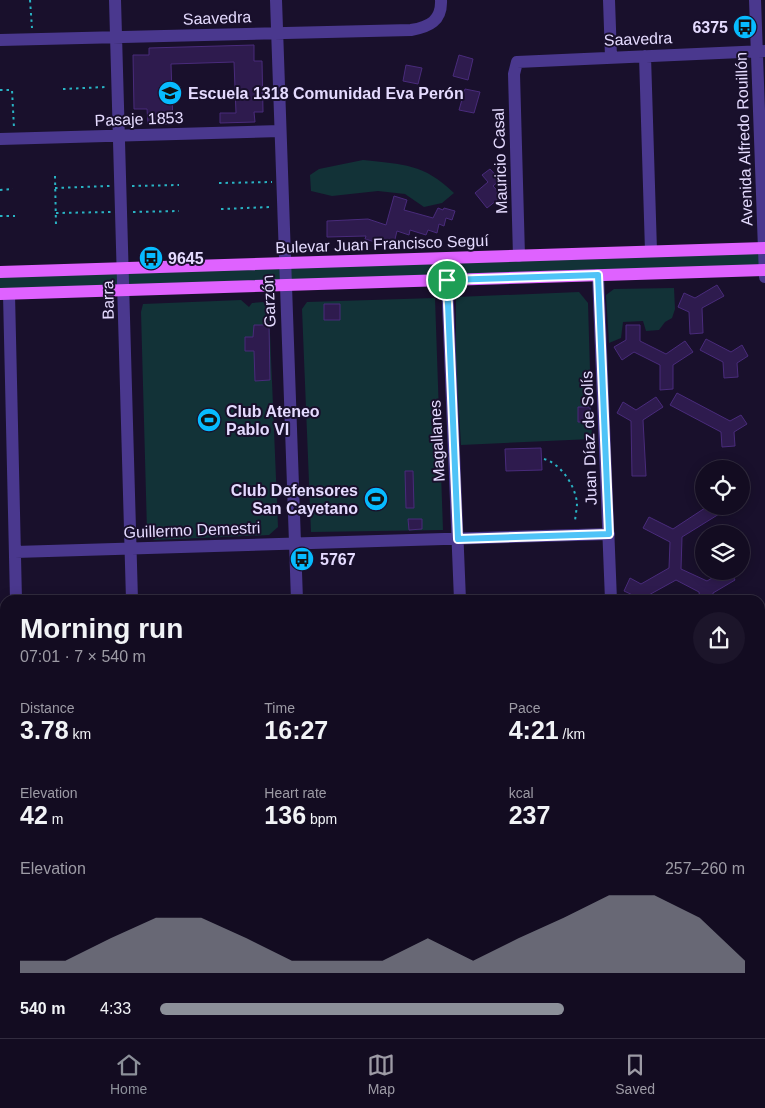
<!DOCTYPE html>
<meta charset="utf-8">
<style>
:root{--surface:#130c21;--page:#1c152a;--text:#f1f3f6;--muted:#9d9ba5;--line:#322c3f;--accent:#8c9099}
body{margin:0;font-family:Helvetica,sans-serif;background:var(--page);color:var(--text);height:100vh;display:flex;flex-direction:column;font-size:19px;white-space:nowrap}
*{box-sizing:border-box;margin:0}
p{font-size:16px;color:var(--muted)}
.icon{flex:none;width:28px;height:28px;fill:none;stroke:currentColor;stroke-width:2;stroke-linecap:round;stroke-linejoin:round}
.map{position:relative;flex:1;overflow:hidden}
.panel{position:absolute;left:0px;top:595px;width:765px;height:444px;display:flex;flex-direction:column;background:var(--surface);border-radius:15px 15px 0 0;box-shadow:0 2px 12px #0003,0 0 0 1px var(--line)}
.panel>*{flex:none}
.fabs{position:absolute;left:695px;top:460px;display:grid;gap:10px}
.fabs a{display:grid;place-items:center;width:55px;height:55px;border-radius:50%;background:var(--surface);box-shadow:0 2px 12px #0003,0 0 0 1px var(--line);font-size:25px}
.pin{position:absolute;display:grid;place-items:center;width:42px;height:42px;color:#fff;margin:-21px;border:2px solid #fff;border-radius:50%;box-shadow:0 1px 5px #0007}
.round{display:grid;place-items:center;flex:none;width:52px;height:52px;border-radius:26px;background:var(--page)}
.overview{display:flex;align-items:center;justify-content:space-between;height:85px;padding:0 20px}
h1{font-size:28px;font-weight:800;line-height:38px}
.stats{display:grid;grid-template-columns:repeat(3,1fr);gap:8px;height:85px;padding:5px 20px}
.stats div{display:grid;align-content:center}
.stats b{font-size:25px;font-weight:800}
.stats small{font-size:14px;font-weight:400}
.stats p{font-size:14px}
.chart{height:140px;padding:10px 20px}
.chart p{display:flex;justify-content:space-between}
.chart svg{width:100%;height:90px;margin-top:5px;fill:var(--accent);opacity:.7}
ul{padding:0 20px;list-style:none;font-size:16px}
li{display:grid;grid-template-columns:80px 60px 1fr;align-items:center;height:38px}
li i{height:12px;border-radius:6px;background:var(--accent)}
.dock{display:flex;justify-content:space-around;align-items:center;height:70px;border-top:1px solid var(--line);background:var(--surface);font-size:14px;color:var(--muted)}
.dock a{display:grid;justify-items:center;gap:2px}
.dock .active{color:var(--accent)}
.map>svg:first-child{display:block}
.green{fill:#123237}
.building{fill:#2e1b4e;stroke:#492b7b}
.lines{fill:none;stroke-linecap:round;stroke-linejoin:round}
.path{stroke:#29b3c4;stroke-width:2;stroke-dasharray:2.5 4;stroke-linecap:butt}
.minor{stroke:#4a388e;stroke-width:12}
.major{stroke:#df62ff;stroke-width:12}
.route-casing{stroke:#fff;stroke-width:10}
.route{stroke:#4fc3f7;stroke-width:6}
.labels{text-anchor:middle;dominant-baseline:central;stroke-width:4;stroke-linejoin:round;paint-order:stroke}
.street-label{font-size:16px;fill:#e5dbff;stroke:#19102c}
.poi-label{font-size:16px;font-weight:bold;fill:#e5dbff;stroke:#19102c;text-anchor:start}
</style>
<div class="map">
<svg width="765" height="1038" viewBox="0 0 765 1038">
<rect width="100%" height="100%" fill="#19102c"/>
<path class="green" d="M363 160C404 165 423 163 454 193L442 203 424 207 405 194 378 191 332 196 311 191 310 175 319 169Z
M765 248V270L0 294V272Z
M674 288 675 309 672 318 665 322 659 330 646 331 643 321 623 322 621 338 609 343 606 295 614 289Z
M579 292 588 303 592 439 461 445 456 364V297Z
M435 298 443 530 311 532 302 309 307 302Z
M241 300 249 307 252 303 263 302 269 309 278 527 269 535 154 540 147 531 141 312 143 304Z
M5 836V922L0 923V837Z"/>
<path class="building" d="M254 45V61H262L263 112H254L255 122 220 123V113H236L234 62 171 64 173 124H148L147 109H134L133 55H149V48Z
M459 55 473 59 468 80 453 76Z
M406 65 422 68 418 84 403 81Z
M465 89 480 92 474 113 459 110Z
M490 169 500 180 493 186 502 196 487 208 475 193 488 182 482 175Z
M394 196 407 200 404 210 433 218 438 208 443 210 444 208 455 211 452 220 446 218 444 226 439 224 437 233 428 230 426 235 410 230 409 235 397 231 394 243 376 239 375 242 365 239 366 236 327 237V221L368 219 386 225Z
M717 285 724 296 702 308 703 333 690 334 689 312 678 307 684 293 695 298Z
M324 304H340V320H324Z
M254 325H269L270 380 255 381 254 351H245V337H253Z
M626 325H640V341L666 354 685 341 693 352 673 365V389L660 390V365L634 352 622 360 614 347 626 340Z
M706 339 731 352 742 345 748 356 737 363 738 377 724 378 723 362 700 350Z
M677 393 730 421 741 415 747 424 734 432 735 446 722 447 721 432 670 405Z
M656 397 663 407 643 420 646 476H632L631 421 617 413 623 402 636 410Z
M578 407H590V422H578Z
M541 448 542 470 506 471 505 449Z
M405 471H413L414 508H406Z
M708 506H732L682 537 681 569 707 581 724 571H730L735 580 713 593V600H700L699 592 676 580 647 596V600H637V597L624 591 630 578 641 584 669 568 670 542 643 528 649 517 673 529Z
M408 519H422V529L409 530Z"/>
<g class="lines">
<path class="path" d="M30 0 32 28
M63 89 106 87
M0 90H12L14 128
M55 176 56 226
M219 183 272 182
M132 186 179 185
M55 188 110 186
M0 190 13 189
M221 209 271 207
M133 212 179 211
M56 213 111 212
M0 216H15
M544 459C561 464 575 485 577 503 577 509 575 517 575 523
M0 715 5 708"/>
<path class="minor" d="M115 0 132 600
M276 0 297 600
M609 0 611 57
M755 0 765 277
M0 40 411 30C429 27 442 21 441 0
M645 56 651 251
M0 139 280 131
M519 256 514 74 517 62 765 51
M598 275 611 600
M447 280 460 600
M9 294 16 600
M15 552 609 534
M760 660H765
M760 756H765
M0 828 5 827
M760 845H765
M760 930H765
M0 938 5 940
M760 953 765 952
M0 1034H5
M14 1034V1038
M110 1034V1038
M207 1034V1038
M308 1034V1038
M456 1034V1038
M534 1034V1038
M619 1034V1038
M702 1034V1038"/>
<path class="major" d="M0 272 765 248
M0 294 765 270"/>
</g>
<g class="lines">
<g class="route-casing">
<path id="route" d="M598 275 609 534 458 539 447 280Z"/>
</g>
<use href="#route" class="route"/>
</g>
<defs>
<g id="bus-disc" transform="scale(1.25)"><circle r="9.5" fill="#07bbff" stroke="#19102c"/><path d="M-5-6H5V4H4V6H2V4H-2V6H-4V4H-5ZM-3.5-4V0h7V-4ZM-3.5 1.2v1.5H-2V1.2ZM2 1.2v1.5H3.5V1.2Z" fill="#111"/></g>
<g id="school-disc" transform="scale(1.25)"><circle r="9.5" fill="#07bbff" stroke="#19102c"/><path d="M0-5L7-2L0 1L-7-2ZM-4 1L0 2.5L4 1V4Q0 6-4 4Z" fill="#111"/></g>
<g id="stadium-disc" transform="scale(1.25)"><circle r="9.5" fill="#07bbff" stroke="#19102c"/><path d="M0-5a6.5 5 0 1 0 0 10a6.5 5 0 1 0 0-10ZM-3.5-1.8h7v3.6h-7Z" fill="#111"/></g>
</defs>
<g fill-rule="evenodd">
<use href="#bus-disc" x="745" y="27"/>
<use href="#school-disc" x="170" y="93"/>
<use href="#bus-disc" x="151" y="258"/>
<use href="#stadium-disc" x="209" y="420"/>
<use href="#stadium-disc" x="376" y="499"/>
<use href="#bus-disc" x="302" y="559"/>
</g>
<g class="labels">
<g class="street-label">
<text transform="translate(217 18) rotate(-2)">Saavedra</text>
<text transform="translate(638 39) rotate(-2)">Saavedra</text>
<text transform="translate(139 119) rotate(-2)">Pasaje 1853</text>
<text transform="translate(744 139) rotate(-92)">Avenida Alfredo Rouillón</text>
<text transform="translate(500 161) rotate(-92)">Mauricio Casal</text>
<text transform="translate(382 244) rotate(-2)">Bulevar Juan Francisco Seguí</text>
<text transform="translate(108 300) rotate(-91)">Barra</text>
<text transform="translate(269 301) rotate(-93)">Garzón</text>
<text transform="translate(589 438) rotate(-92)">Juan Díaz de Solís</text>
<text transform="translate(437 441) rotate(-93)">Magallanes</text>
<text transform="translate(192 530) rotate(-2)">Guillermo Demestri</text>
</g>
<g class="poi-label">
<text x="728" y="27" text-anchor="end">6375</text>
<text x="188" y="93">Escuela 1318 Comunidad Eva Perón</text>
<text x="168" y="258">9645</text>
<text x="226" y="411">Club Ateneo<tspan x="226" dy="18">Pablo VI</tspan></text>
<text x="358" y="490" text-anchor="end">Club Defensores<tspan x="358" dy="18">San Cayetano</tspan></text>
<text x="320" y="559">5767</text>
</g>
</g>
</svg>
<div class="fabs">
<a><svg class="icon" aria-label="locate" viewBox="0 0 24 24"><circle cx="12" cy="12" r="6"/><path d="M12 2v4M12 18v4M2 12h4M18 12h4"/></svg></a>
<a><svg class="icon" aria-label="layers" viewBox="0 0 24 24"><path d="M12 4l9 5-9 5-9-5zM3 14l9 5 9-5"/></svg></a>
</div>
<div class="pin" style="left:447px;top:280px;background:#1e9e55"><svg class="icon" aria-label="arrive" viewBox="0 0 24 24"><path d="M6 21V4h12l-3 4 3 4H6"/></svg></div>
<section class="panel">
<div class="overview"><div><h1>Morning run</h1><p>07:01 · 7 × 540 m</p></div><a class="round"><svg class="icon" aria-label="share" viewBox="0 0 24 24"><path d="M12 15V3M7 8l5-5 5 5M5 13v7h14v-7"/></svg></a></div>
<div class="stats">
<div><p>Distance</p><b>3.78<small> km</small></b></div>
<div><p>Time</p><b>16:27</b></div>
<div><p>Pace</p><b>4:21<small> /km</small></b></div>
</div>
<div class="stats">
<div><p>Elevation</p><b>42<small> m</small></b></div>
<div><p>Heart rate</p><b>136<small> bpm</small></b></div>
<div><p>kcal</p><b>237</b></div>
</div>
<div class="chart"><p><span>Elevation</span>257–260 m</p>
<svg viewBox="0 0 160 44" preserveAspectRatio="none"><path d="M0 44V38L10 38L20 27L30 17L40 17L50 27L60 38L70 38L80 38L90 27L100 38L110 27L120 17L130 6L140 6L150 17L160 38V44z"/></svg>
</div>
<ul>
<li><b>540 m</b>4:33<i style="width:69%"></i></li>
</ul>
</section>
</div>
<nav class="dock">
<a class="active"><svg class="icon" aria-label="home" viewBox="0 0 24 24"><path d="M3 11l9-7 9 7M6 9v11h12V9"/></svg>Home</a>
<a><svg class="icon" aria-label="map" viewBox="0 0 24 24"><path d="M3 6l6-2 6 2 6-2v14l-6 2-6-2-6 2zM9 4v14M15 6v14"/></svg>Map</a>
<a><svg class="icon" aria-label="saved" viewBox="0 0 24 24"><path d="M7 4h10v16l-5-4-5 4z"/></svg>Saved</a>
</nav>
